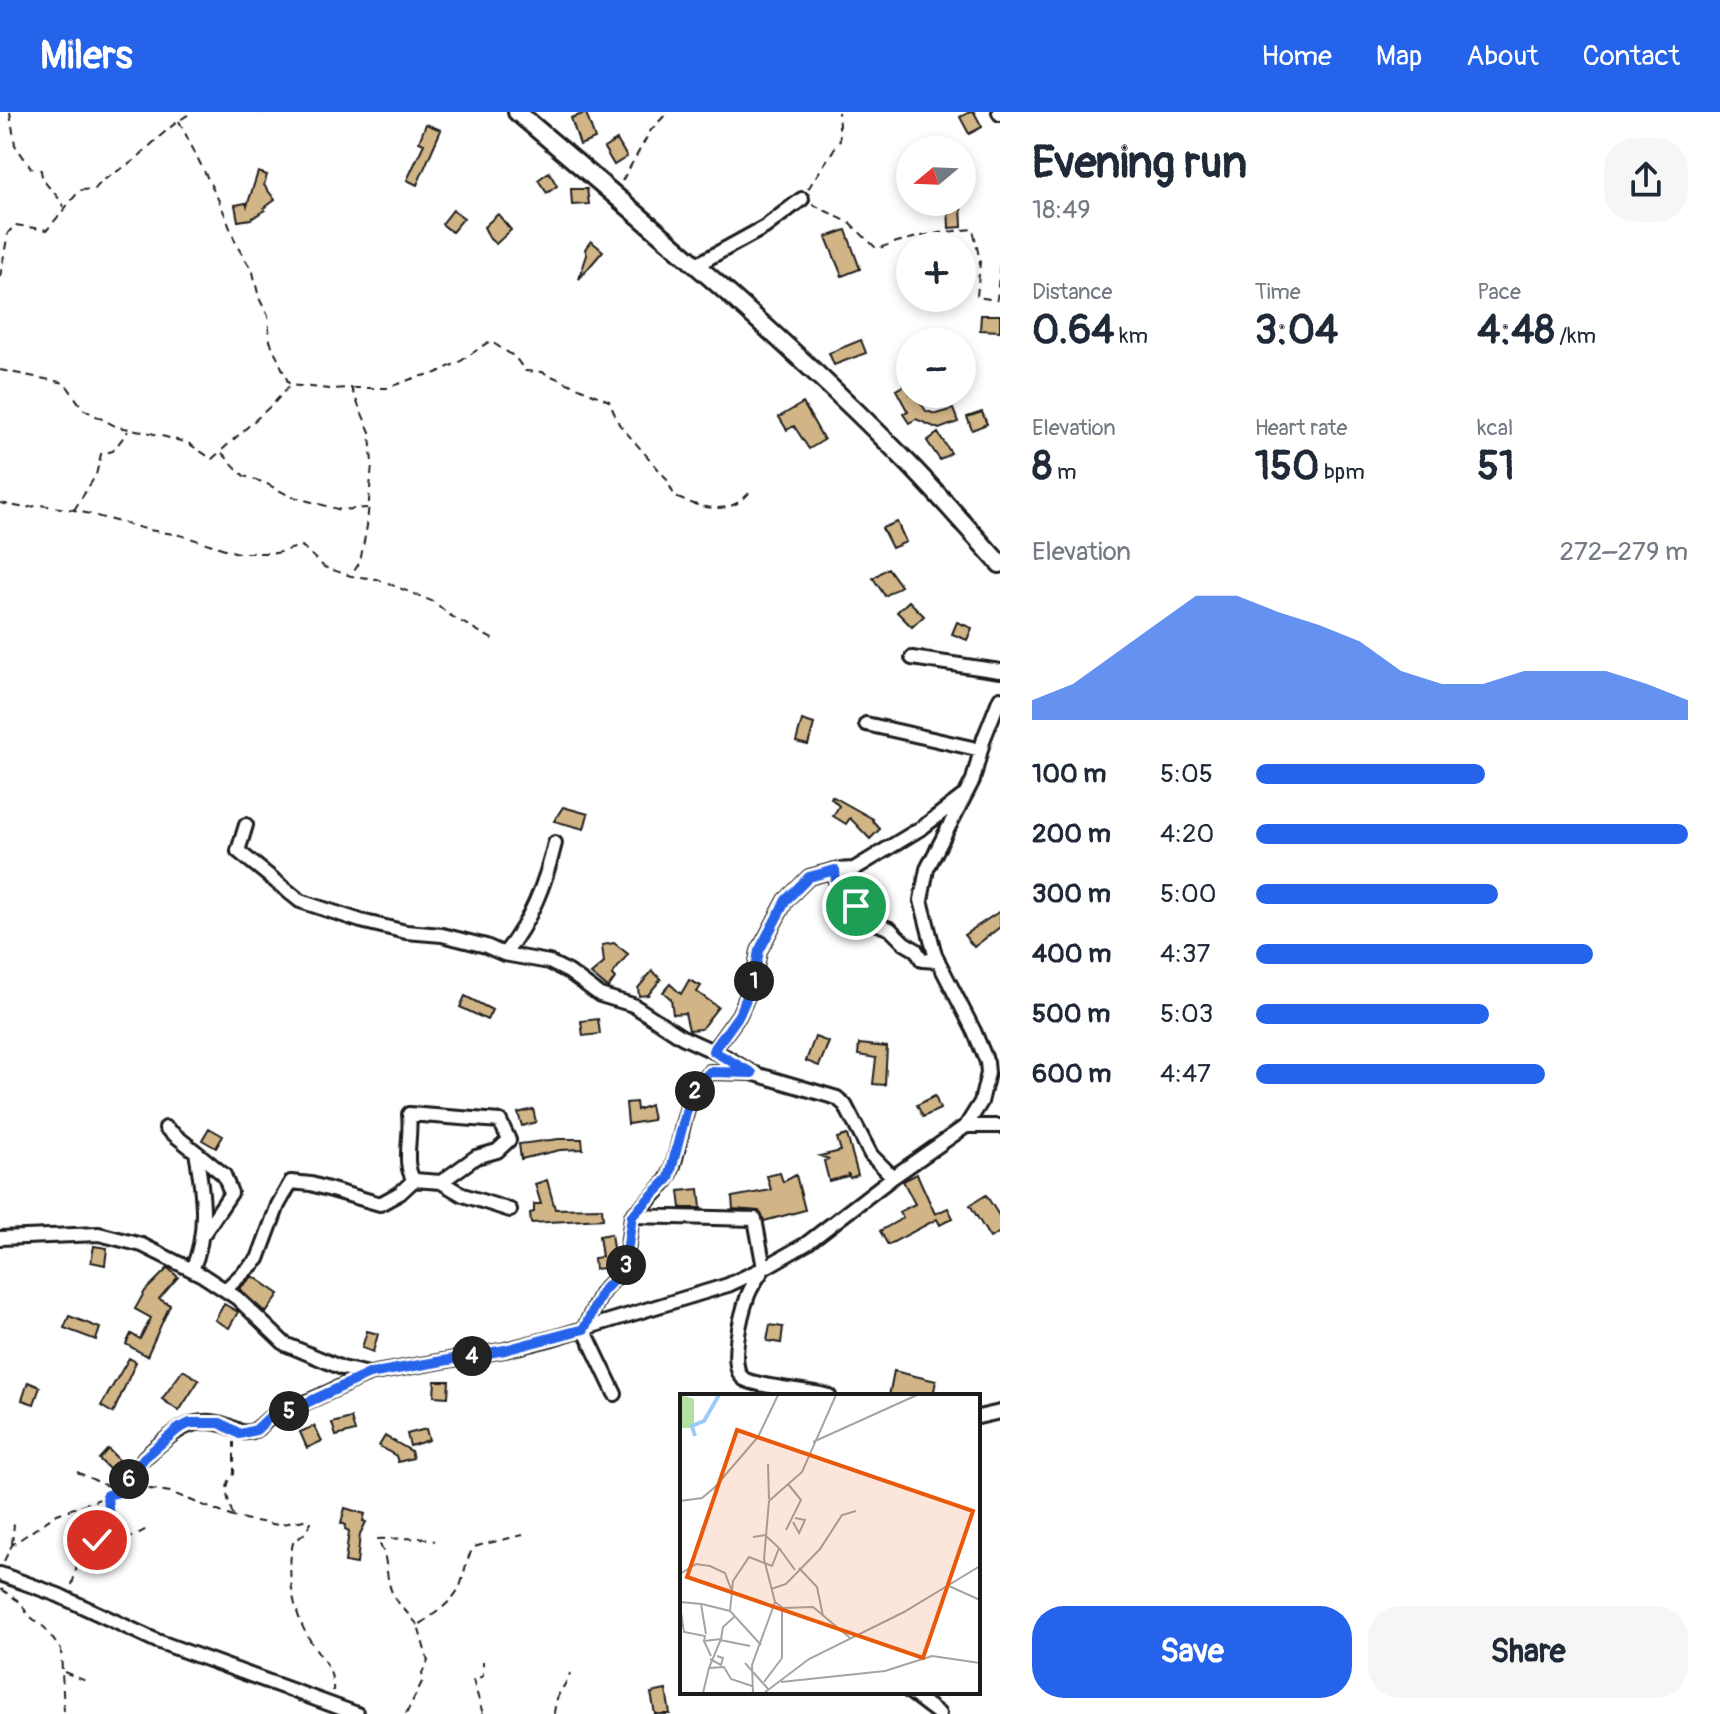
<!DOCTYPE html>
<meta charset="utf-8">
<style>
:root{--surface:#fff;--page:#f6f6f7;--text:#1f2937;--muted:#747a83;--accent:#2563eb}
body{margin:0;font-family:Pangolin,sans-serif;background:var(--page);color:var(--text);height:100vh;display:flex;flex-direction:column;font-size:30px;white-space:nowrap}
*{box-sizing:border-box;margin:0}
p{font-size:26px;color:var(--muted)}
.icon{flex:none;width:44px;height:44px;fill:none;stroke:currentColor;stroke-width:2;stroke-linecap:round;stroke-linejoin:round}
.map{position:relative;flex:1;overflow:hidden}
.details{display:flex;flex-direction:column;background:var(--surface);width:720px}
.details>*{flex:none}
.needle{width:52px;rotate:251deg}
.tools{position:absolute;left:896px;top:24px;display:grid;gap:16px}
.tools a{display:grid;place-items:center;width:80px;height:80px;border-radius:50%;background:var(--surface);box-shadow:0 4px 12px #0003;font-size:40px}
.pin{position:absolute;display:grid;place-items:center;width:68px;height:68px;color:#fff;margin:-34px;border:4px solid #fff;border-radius:50%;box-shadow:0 2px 8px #0007}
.km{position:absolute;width:40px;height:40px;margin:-20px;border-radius:50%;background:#222;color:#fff;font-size:22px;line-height:40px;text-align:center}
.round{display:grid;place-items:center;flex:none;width:84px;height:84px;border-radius:32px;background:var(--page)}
.head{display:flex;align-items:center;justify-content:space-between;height:136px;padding:0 32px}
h1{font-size:44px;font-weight:700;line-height:60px}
.figures{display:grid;grid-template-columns:repeat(3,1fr);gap:12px;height:136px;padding:8px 32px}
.figures div{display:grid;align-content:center}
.figures b{font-size:40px;font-weight:700}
.figures small{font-size:22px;font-weight:400}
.figures p{font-size:22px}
.chart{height:224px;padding:16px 32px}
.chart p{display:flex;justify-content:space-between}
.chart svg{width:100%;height:144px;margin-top:8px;fill:var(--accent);opacity:.7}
.cta{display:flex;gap:16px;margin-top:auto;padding:16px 32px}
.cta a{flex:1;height:92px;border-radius:32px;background:var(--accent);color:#fff;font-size:32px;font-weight:700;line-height:92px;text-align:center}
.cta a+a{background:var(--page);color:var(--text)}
ul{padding:0 32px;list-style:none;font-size:26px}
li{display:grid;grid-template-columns:128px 96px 1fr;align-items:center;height:60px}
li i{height:20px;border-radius:10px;background:var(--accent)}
header{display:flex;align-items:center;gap:48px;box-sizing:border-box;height:112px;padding:0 40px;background:var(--accent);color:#fff}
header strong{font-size:38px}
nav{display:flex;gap:44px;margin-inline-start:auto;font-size:28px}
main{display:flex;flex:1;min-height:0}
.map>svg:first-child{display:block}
.building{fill:#d2b587;stroke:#1c1c1c;stroke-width:2}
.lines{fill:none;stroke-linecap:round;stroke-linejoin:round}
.street-casing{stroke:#1c1c1c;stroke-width:18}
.secondary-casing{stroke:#1c1c1c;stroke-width:22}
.path{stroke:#1c1c1c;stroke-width:2;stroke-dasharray:8 6;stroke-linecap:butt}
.street{stroke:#fff;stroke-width:12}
.secondary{stroke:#fff;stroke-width:16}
.route-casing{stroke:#fff;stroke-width:16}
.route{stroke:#2563eb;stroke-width:10}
.inset-river{fill:none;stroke:#9dcbf8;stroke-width:4}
.inset-road{fill:none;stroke:#a4a4a4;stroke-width:2}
.view{fill:#e8590c;fill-opacity:0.15;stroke:#e8590c;stroke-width:4}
.inset-edge{fill:none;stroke:#1c1c1c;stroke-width:4}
</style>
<header>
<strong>Milers</strong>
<nav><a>Home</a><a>Map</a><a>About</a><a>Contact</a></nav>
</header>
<main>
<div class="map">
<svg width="1000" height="1602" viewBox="0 0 1000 1602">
<rect width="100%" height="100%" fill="#fff"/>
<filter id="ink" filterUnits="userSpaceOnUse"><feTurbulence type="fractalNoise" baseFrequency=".0125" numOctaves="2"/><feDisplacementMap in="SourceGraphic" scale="16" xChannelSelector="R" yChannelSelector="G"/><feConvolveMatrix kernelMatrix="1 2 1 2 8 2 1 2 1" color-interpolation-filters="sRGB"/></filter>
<g filter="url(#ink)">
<path class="building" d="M970 0H974L982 15 969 22 960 5Z
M586 1 595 27 580 33 571 6Z
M426 12 441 18 417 73 407 68 424 32 419 30Z
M617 28 627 45 614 53 604 36Z
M258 60 267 63 264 73 275 88 264 96 265 98 251 107 238 109 235 93 246 91 247 94Z
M549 60 557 74 547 81 538 68Z
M571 77H587L589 92 572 93Z
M961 93 962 115 949 116 948 94Z
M453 98 464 106 452 120 442 112Z
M498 102 511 118 496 132 490 127 484 115Z
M846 118 860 157 842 164 826 125Z
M591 129 603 139 579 167 587 143 585 137Z
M981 203H1000V219L980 218Z
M861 228 866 241 834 253 829 241Z
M910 270V282H915L926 299 936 302 953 297 958 310 939 317 916 307 909 311 903 302 908 300 896 278Z
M803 291 824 328 809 337 794 314 787 318 779 305Z
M982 300 987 312 972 318 967 305Z
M938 321 951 341 940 348 927 329Z
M897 410 906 430 892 436 882 416Z
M888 456 901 474 885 484 873 466Z
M909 489 924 504 912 515 897 500Z
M957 510 972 516 967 528 952 522Z
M802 608 814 612 808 633 796 630Z
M832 684 873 707 872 708 880 717 870 727 850 706 846 712 833 704 839 694 831 686Z
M563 695 588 702 584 717 554 709Z
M1000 799V815L974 835 964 823Z
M614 831 628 842 612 863 615 866 608 876 591 862 604 851 602 833Z
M652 859 661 867 648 883 639 884 638 876Z
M689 868 701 874 697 880 718 895 701 917 689 918 685 901 673 902 671 887 663 880 670 872 681 882Z
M465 884 492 898 487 908 460 895Z
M598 907 600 922 583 924 581 909Z
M815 925 829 930 819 954 806 949Z
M859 932 887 935 885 973 873 972 876 946 858 943Z
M935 984 940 997 923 1005 917 993Z
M636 990 637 998 650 993 653 1008 628 1012 626 991Z
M533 997 536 1010 522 1014 518 1001Z
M209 1016 223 1024 216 1036 202 1028Z
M847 1023 858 1063 850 1066 848 1061V1064L829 1069 824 1049 828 1047 820 1044 841 1039 837 1026Z
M559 1027H582L583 1037 560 1038 521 1047 519 1032Z
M780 1061 783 1070 796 1063 805 1098 764 1109 759 1099 733 1097 732 1085 771 1078 767 1064Z
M917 1062 935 1102 948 1096 953 1106 940 1113 937 1107 888 1133 880 1119 903 1106 899 1100 915 1092 903 1069Z
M547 1068 555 1097 602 1096 603 1107 531 1111 530 1101 534 1100V1092H541L535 1072Z
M699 1077 701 1096H681L679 1079Z
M986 1083 1000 1105V1120L990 1126 970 1093Z
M611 1122 614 1143H618L616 1151 613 1155 595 1157 594 1146 602 1145 599 1124Z
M94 1134 107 1136 105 1153 91 1150Z
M168 1156 178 1165 159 1187 170 1193 147 1244 126 1232 131 1222 140 1227 151 1206 135 1197 145 1179Z
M253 1164 279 1182 266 1201 239 1177Z
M224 1192 238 1200 229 1216 215 1208Z
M69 1204 100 1216 96 1228 64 1216Z
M770 1213 783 1215 781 1231 767 1229Z
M367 1219 378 1222 373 1240 362 1236Z
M129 1246 136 1250 113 1301 101 1294Z
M183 1258 199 1268 179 1299 162 1287Z
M894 1259 936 1269 933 1284H889Z
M435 1269H449L448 1285 434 1284Z
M28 1270 40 1275 34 1292 22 1288Z
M351 1306 355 1319 336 1324 332 1311Z
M314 1314 322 1329 307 1336 300 1320Z
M426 1317 429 1328 410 1334 407 1322Z
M385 1324 411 1339 413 1346 398 1350 396 1344 379 1334Z
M108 1337 120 1349 111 1359 99 1347Z
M345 1396 365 1402 363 1409 366 1410 360 1422 357 1452 345 1450 349 1419 345 1417 346 1413 341 1411Z
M666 1578 670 1602H655L651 1581Z"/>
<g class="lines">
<g class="street-casing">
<path id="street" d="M999 0 1000 2
M696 153 765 115 802 87
M912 546 1000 559
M866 612 981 638
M246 713 238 739 300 789 361 809 406 820 442 823 486 834 504 842 549 850 569 860 600 883 633 893 682 925 726 945 752 961 837 986 845 993 871 1043 893 1065
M835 758 836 770 847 780 861 805 890 817 904 831 916 838 922 848 938 849
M504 842C531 809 545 772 555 731
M713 939 739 903 753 871 759 839 786 788 809 765 835 758 854 757 923 715 962 685
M966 1014H1000
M166 1016 196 1040C203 1080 209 1119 192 1158
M196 1040 224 1063 231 1081 204 1121
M414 1068C402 1052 412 1025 409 1002L500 1009 509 1028 497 1039 476 1045 441 1070
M632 1104C644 1092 663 1077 670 1062 684 1028 680 987 710 960L751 961
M0 1126 99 1122 142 1133 202 1163 237 1186 285 1232 342 1256 369 1262 505 1238 553 1226 728 1173 764 1156 806 1132 893 1065 966 1014 981 990 988 961 987 950 974 919 935 843 921 788 927 757 973 668 984 626 1000 586
M225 1178 258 1147 278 1093 291 1070 311 1072 380 1092 400 1081 414 1068 441 1070 463 1083 510 1098
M615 1282 584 1217 602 1180 625 1155 632 1104 755 1107 764 1156C758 1165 752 1173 748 1183 742 1200 727 1255 744 1267 757 1275 810 1278 829 1284
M978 1305 1000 1300
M144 1346C168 1325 190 1301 225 1313 236 1317 241 1323 253 1319 263 1315 268 1304 278 1301 309 1291 338 1275 369 1262
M0 1462 58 1483 157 1529 357 1602
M910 1580 939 1602"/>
</g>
<g class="secondary-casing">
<path id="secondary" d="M517 0C651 114 787 227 910 353 941 385 970 419 1000 452"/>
</g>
<path class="path" d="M10 0 15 33 31 56 41 58C42 75 58 79 63 95
M255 0 303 2V0
M179 9 221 93 237 134 253 160 259 186 268 204 270 229 289 272
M622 69 651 18 668 0
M808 77 840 28 838 0
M812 92 850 111 877 137C907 125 941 120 973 117L980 149 977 185 997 188 1000 149
M0 165 8 121 15 113 47 118 80 78 95 77C107 62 123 58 137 46 155 29 171 12 193 0
M0 258 65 271 83 297 117 315 143 319 188 331 212 347 274 291 290 273 330 277 351 276 370 320 372 352 367 414 360 450 351 464
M352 276H387L417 265 436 261 461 249 490 229 515 245 525 259 542 260 609 289 619 312 666 366 675 385C702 396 729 405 750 380
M222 341 244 364 265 371 290 384 341 398 367 396
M0 391 25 396 40 393 74 398 149 418 180 423 238 441H276L302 434 324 455 351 464 377 467 434 490 451 504 494 528
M74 398 96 363 101 342 113 339 128 319
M77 1360 120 1380 136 1357
M233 1403C228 1388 222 1374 234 1362V1330
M98 1427 109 1408 107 1385
M12 1432 14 1412
M4 1449 12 1433 57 1402 120 1380 151 1377 170 1380 233 1405 278 1413 304 1408 311 1410 305 1421 293 1431C286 1459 293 1499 307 1523 317 1542 335 1556 333 1579
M72 1473 78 1450 97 1428 115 1434 147 1417
M1 1477 20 1490 28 1503 45 1516 61 1538 64 1602
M418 1513C412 1506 395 1488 393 1483 383 1460 391 1450 377 1427L421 1426 435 1429
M64 1560 86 1569
M406 1602 423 1568 422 1561 428 1549 418 1514C432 1503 451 1492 459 1476 465 1465 465 1444 475 1435 478 1433 515 1425 523 1423
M483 1602 473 1568 483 1564V1550
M554 1602C556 1578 564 1579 570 1561"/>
<use href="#street" class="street"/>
<use href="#secondary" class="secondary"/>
</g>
</g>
<g class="lines" filter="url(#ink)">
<g class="route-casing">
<path id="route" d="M97 1428 109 1408 107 1383 120 1380 144 1346 178 1317 190 1311H220L240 1322 256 1318 274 1301 291 1298 369 1262 505 1238 584 1217 602 1180 625 1155 632 1104 669 1066 689 989 700 970 710 960 752 961 713 939 739 903 753 871 759 839 786 788 809 765 835 758 836 770 847 780 856 794"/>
</g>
<use href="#route" class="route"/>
</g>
<g transform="translate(680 1282)">
<rect width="300" height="300" fill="#fff"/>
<path d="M0 1 14 5V34H0Z" fill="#b1e2a2"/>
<path class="inset-river" d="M15 42 12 32 24 27 39 1"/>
<path class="inset-road" d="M133 48 237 1M88 70 89 105M0 107 22 104 35 93 78 43 98 1M113 128 119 139 125 126 115 124M106 136 121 106 108 90M73 143 85 141 99 154 92 172 69 163 53 187 50 217 81 251M99 154 115 176M119 174 137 193 143 222M0 180 16 170 30 172 45 179 51 195M269 192 300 206M91 195 106 190 140 155 162 121 176 117M0 208 21 210 26 240M95 208 103 214 133 213 170 244M22 210 50 217M0 212 4 238 25 242 24 247M41 245 43 233 54 223M40 246 70 252M30 265 41 271 43 264 37 262M65 269 89 296M29 274 41 245 24 247 31 262M84 288 102 264V214M101 288 205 277 252 262 300 269M23 299 29 274 44 273 51 285 72 292M73 299 72 271 95 208 84 165 89 107 122 78 156 1M84 299 129 265 224 218 300 172"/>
<path class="view" d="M57 36 293 117 243 264 7 183Z"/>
<rect width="300" height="300" class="inset-edge"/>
</g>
</svg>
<div class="tools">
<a><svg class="needle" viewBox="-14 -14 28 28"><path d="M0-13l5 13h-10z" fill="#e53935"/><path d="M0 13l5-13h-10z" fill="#747a83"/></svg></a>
<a>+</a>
<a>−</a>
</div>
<div class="pin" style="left:856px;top:794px;background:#1e9e55"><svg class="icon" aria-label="arrive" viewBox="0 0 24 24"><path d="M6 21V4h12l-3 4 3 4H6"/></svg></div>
<div class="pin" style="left:97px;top:1428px;background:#d93025"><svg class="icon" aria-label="check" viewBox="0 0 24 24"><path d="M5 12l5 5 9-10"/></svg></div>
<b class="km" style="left:754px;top:869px">1</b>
<b class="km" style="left:695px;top:979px">2</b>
<b class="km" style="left:626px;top:1153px">3</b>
<b class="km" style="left:472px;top:1244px">4</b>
<b class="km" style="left:289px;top:1299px">5</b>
<b class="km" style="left:129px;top:1367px">6</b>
</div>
<section class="details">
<div class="head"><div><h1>Evening run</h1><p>18:49</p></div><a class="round"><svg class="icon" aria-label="share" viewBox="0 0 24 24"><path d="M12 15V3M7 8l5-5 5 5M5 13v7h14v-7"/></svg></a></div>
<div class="figures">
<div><p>Distance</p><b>0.64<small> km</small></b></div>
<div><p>Time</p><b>3:04</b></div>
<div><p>Pace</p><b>4:48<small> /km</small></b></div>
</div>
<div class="figures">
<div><p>Elevation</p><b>8<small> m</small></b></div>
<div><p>Heart rate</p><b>150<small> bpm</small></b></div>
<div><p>kcal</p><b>51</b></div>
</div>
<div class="chart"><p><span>Elevation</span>272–279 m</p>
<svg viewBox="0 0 160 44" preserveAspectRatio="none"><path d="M0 44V38L10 33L20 24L30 15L40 6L50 6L60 11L70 15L80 20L90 29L100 33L110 33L120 29L130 29L140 29L150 33L160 38V44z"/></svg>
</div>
<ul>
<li><b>100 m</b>5:05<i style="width:53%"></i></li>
<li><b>200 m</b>4:20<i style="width:100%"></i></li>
<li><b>300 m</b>5:00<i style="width:56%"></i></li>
<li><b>400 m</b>4:37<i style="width:78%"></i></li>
<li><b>500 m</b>5:03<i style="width:54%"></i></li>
<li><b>600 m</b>4:47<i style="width:67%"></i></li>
</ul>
<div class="cta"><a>Save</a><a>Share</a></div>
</section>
</main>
